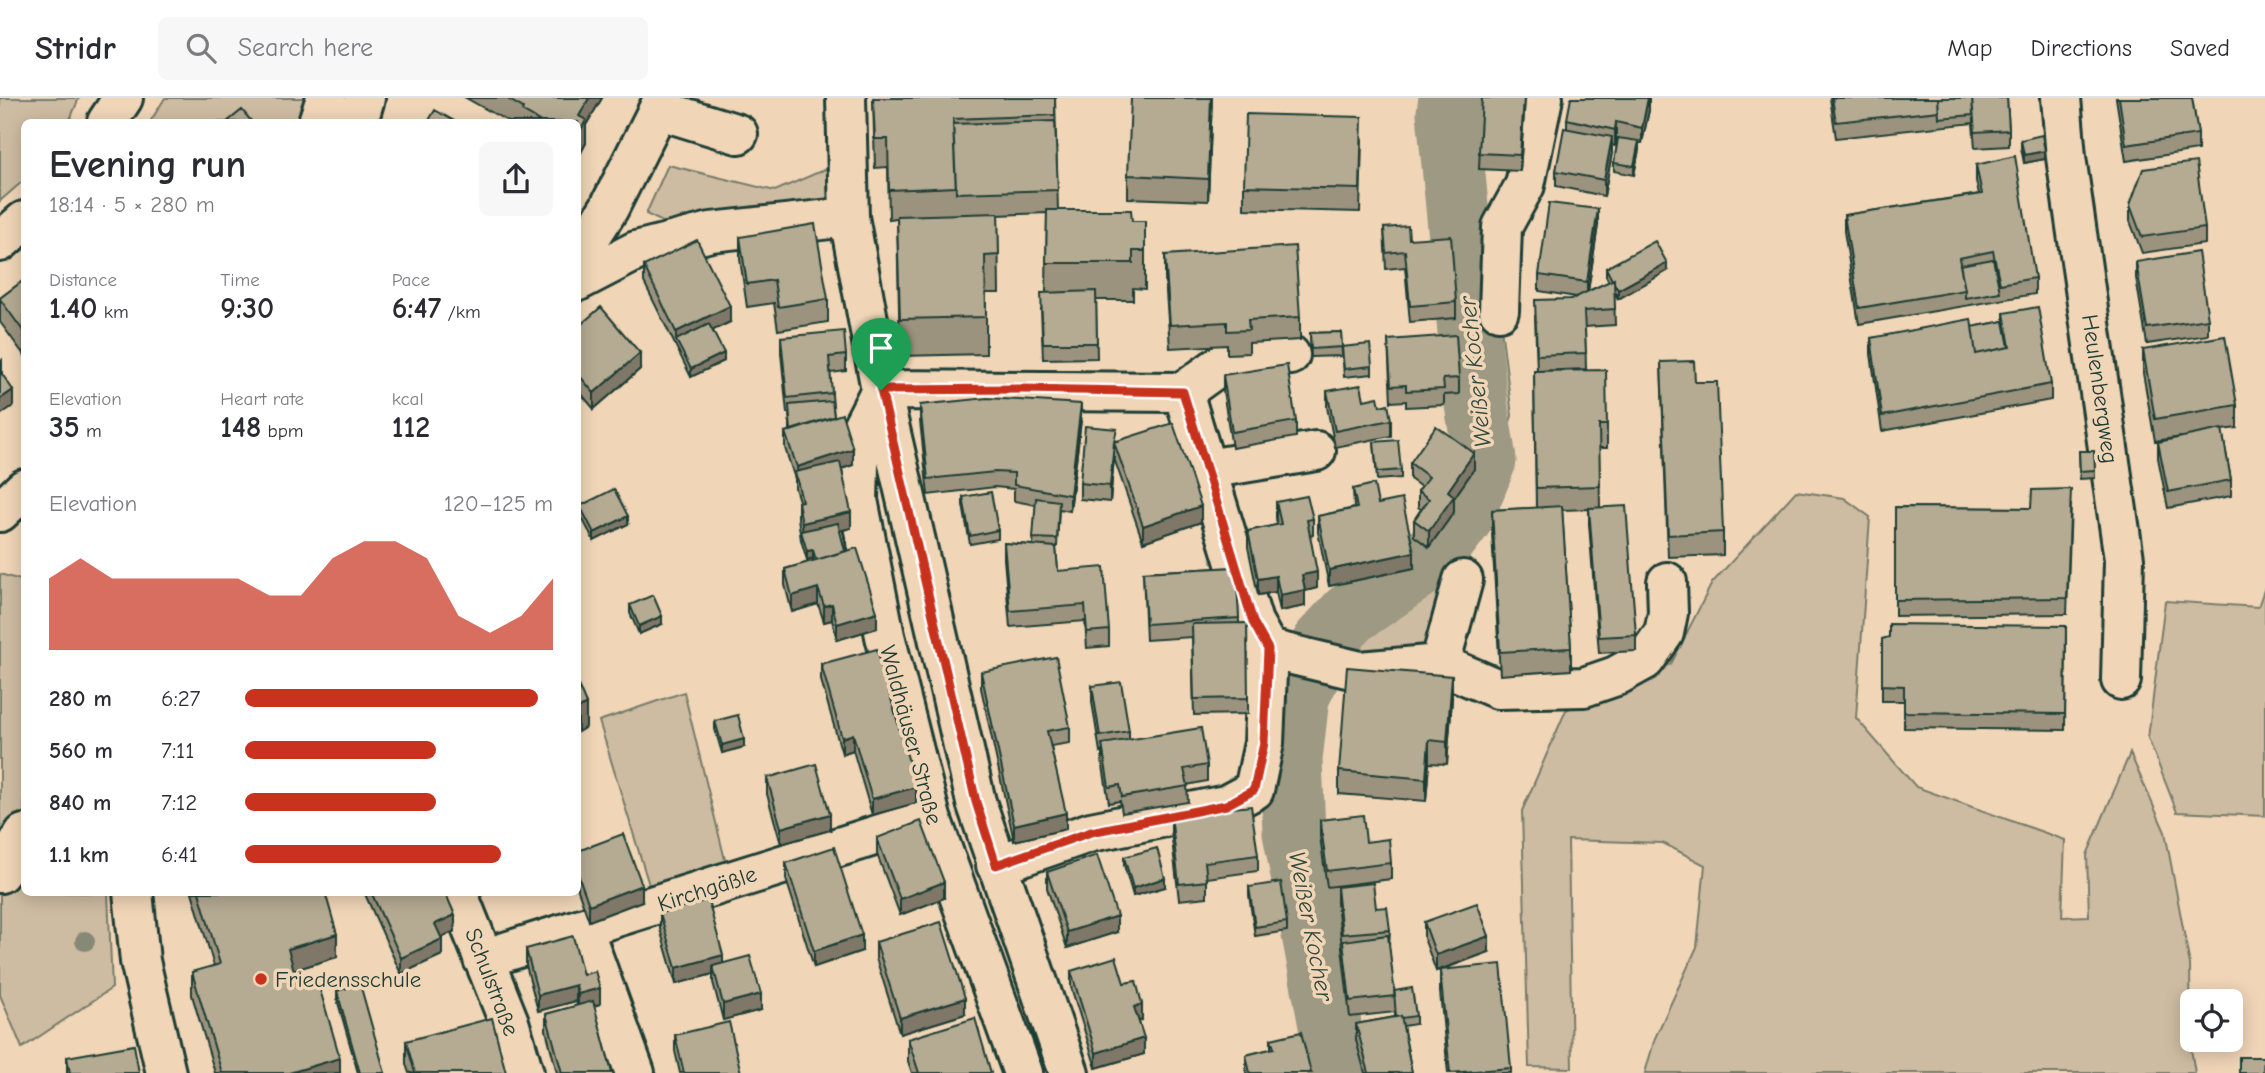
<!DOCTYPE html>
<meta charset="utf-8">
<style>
:root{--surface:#fff;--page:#f7f7f7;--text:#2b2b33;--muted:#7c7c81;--line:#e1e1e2;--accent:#c8321e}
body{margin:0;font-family:"Comic Neue",sans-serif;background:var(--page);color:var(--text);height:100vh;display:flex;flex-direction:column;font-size:26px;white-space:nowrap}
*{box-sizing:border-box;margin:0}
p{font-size:23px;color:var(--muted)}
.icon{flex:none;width:38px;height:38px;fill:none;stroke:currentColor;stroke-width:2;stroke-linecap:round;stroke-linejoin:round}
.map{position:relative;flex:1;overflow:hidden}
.side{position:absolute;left:21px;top:21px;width:560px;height:777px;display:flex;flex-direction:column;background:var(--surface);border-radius:10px;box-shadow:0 4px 18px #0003}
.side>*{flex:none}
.buttons{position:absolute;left:2180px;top:891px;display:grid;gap:14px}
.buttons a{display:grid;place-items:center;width:63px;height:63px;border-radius:10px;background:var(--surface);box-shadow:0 4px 18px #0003;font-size:35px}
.pin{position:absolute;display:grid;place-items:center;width:60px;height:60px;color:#fff;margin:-72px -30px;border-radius:50% 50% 50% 0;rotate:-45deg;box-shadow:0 0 7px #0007}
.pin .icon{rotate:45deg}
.round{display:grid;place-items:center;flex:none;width:74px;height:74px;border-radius:10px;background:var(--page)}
.overview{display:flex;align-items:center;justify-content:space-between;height:119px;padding:0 28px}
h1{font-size:38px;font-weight:800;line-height:52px}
.metrics{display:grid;grid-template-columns:repeat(3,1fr);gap:10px;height:119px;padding:7px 28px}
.metrics div{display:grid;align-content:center}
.metrics b{font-size:30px;font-weight:800}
.metrics small{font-size:19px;font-weight:400}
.metrics p{font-size:19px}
.chart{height:196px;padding:14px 28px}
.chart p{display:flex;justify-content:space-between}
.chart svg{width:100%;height:126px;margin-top:7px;fill:var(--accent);opacity:.7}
ul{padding:0 28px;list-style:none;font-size:23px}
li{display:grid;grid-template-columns:112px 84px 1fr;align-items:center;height:52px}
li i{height:18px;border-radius:9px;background:var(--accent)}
header{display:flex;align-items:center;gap:42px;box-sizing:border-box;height:98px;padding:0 35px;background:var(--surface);border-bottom:2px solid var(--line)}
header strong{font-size:33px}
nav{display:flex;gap:38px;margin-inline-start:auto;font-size:24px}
.search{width:490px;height:63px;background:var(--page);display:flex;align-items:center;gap:18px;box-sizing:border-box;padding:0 24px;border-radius:10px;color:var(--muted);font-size:26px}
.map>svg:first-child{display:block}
.green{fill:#cebca2;stroke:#767c6b;stroke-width:2}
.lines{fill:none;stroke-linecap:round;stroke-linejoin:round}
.river{stroke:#9d9983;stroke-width:63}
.minor-casing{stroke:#1f3d34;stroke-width:44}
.minor{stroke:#f0d5b7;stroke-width:38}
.tree{fill:#868975}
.wall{fill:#9c937e;stroke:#1f3d34;stroke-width:2}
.shaded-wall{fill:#7f7867;stroke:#1f3d34;stroke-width:2}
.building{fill:#b5ab93;stroke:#1f3d34;stroke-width:2}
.route-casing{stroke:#fff;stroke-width:14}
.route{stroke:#c8321e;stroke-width:9}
.poi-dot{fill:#c8321e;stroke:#f0d5b7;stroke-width:2.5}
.labels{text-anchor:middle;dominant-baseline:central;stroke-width:7;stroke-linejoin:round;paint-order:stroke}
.street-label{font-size:23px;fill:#1f3d34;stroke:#f0d5b7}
.poi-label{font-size:23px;fill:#1f3d34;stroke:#f0d5b7;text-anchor:start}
.water-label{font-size:24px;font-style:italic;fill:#324b40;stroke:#f0d5b7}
</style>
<header>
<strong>Stridr</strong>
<div class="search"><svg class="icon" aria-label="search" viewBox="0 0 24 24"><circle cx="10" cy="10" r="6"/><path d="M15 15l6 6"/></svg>Search here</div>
<nav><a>Map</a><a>Directions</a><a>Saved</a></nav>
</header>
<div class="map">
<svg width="2265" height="975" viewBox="0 0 2265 975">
<rect width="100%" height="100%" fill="#f0d5b7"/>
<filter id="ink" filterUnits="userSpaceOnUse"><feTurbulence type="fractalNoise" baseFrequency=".0143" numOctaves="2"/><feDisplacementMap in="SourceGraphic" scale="14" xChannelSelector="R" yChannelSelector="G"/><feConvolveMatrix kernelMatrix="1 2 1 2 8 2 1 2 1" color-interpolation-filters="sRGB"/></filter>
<g filter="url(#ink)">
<path class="green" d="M0 0H79L69 24H24V82L0 103Z
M165 0H319L310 24H150Z
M842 64 841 112 671 128 646 116 668 67 775 93Z
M1499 213 1512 318 1479 415 1440 566 1316 560 1324 544 1350 516 1429 462 1462 419 1484 362 1468 217Z
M1796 393 1844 400 1870 419 1856 620 1916 689 2065 742 2062 819 2089 818 2087 757 2130 655 2165 734 2190 867 2191 951 2195 975H1645L1655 940 1697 849 1705 767 1663 745 1568 742 1572 970 1529 969 1522 713 1566 612 1671 566 1712 485Z
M0 476 24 483V794L108 795 112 890 22 950 0 897Z
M2265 489V718L2177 714 2148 640 2165 503 2258 509Z
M684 594 728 774 653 800 599 623Z"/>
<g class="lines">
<path class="river" d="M1339 975 1294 734 1291 661 1298 599 1324 544 1350 516 1429 462 1462 419 1485 362 1476 306 1448 15 1450 0"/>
<g class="minor-casing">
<path id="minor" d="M846 0 849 119 881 292 976 704 1069 975
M2061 0 2066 59 2124 461 2121 582
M660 12 738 36
M107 24 123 0
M318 24 326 0
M358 24 365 0
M0 144 24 123
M578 159 609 110 664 0
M578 183 636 153 711 134 849 119
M1499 213 1502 129 1525 87 1543 0
M1183 294 1226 263 1290 257
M1207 371 1316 353
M0 414 24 391
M1268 551 1360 573 1440 566 1463 482
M1440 566 1498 591 1584 589 1616 578 1645 562 1664 535 1668 515 1667 484
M996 767 1091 734 1226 707 1254 692 1264 645 1268 551
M0 775 24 736
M133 794 140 863 166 975
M457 794 509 924 524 975
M583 831 635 975
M483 861 931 720
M1023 975 931 720 885 538 858 402 860 333 881 292 1183 294 1253 524 1268 551"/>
</g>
<use href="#minor" class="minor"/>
</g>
<circle class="tree" cx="85" cy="843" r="10"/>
<path class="wall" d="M466 0H602L586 27V45L578 60V24H509Z
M873 0H1055L1058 112 1132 123H1145V191L1133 190V202H1096L1097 260 1043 261 1041 211 1046 195 1047 115 998 117 999 195H986V256L900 258 897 120 889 121 888 69 875 70Z
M1212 0 1208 103 1128 100V77Z
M1482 0H1525L1520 73 1479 71Z
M1649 0V12L1642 45H1639V51L1634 77 1614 73V65L1618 40H1616L1615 48 1612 47V55L1604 98 1556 88V73L1567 30V21Z
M1830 0H2007L2009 32V48L1975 50 1973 25 1836 40Z
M2116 0H2192L2198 36V52L2126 63Z
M1362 42 1360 114 1244 111V88Z
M2021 42 2045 61 2024 65 2021 50Z
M1976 67 2035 180V196L1859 226 1844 133V117L1979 96 1976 83Z
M2130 107 2205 130V146L2142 155 2130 123Z
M1598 127 1588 193 1609 184 1606 178V170L1667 173 1618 201 1614 193 1615 227 1585 229 1586 271 1537 273 1535 218 1576 199 1539 193V177Z
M1384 130 1409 141 1456 204V220L1410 224 1405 169 1386 171Z
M740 139 828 201V224L778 232 774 205 747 209 740 161Z
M1165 157 1300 219V242L1249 245V255L1227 256V247L1170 250 1165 180Z
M2136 164 2208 221V237L2147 246 2136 180Z
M644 168 730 224 713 232 724 263 691 279 644 184Z
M24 182V257L0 224V200Z
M2004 215 2051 286V302L1882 333 1871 256V240L1972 229 2004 223Z
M578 229 640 271 594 311 578 292Z
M1341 234 1342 258 1311 259 1310 235Z
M781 239 846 257V273L830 275 834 319 853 367 842 371 851 430 839 433 845 453 877 530 837 542 832 522 824 524 818 506 792 514 785 487V471L813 463V460L807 462 801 442 798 420V404L799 403 795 390V381L785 350V334L790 333 789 315H787L781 255Z
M1388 242 1459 280V296L1444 297V307L1406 309V303L1391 304Z
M1342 249 1372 268V276L1344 279Z
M2143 252 2237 307V330L2222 332 2231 382V398L2168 410 2158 360V344L2181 339 2155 343 2143 275Z
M1661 264 1695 284 1723 434V457L1668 459Z
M1534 273 1607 327V350H1599L1600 410 1636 537V553L1599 555 1589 426V411L1562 412 1571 550V572L1500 577 1492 435V412L1536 410Z
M1223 277 1296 323V339L1232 350 1223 293Z
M1327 293 1364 302 1380 308 1391 322V338L1335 349 1327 309Z
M920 307 1081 322 1070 413 1059 411 1057 449H1056L1058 473 1109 532V548L1087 550 1085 523 1010 529 1004 461V445L1033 447 1036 407 1014 403V391L995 389 928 397 920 323Z
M1117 343 1201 424 1143 444 1114 360 1110 404 1080 401V385Z
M1374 344 1401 372V380L1377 382Z
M2079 353H2094L2095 380 2080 381Z
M1410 365 1474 371 1454 400V414L1429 449 1414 438V422L1421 411 1418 409V393L1421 389 1410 381Z
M1353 391 1378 406 1414 470 1329 488 1318 434V418L1354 410Z
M963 399 998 432V441L970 446 963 407Z
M1276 404 1313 421V437L1310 438 1317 490 1305 493V508L1280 513 1276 494 1258 497 1248 449V433L1277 427 1276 420Z
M2071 407 2067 516 1895 518V409L2031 410Z
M580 408 628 426 594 443 580 416Z
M1236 469 1239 525 1248 600V616L1194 617 1192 539 1146 542 1143 474Z
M630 507 662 526 639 536 630 515Z
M2066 528 2065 632 1904 630V603H1882V541Z
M821 566 916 705 872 717 853 652 842 656 821 582Z
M981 574 1070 629V645L1051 648 1066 731 1014 743 981 590Z
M1092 588 1129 633V642L1207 667V683L1187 687 1188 704 1122 715 1120 703 1109 705 1102 662V653L1100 654 1092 604Z
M1452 601 1447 666 1429 665 1426 703 1339 696V673Z
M715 623 744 649 722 655 715 631Z
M767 680 830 732 781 746 767 696Z
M1171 717 1258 757V773L1207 780V799L1179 802 1171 733Z
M1320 722 1366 744 1391 765V781L1327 789 1320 738Z
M877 740 944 800 900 817 877 756Z
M578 753 642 803 589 823 578 792Z
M1124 759 1165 789 1133 798 1124 767Z
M786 765 862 853 814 869 786 781Z
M1047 774 1117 834 1067 850 1047 790Z
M1249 789 1287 824V833L1255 838 1249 797Z
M1337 789 1376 810 1390 832 1389 848 1394 893 1416 918V926L1403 928 1412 975H1365L1356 942V926L1395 919V914L1350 919 1337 805Z
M192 794H325L337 859 294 872 299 890 340 975H215L192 897V874L214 868Z
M364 794H445L455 833 441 839 442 857 401 876Z
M660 815 723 865 761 912 723 922 713 884V876L676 886 660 831Z
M1424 824 1489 854 1441 872 1511 970V975H1448L1440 894V872L1436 873 1424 840Z
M876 844 965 916 900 936 876 860Z
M526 851 583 877 600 906 594 908 612 975H557L546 932V916L577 908 576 903 538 913 526 867Z
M1071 873 1124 885 1142 922 1139 923 1144 956 1096 970 1071 889Z
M337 893 385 975H358L337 901Z
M675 937 741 975H680L675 953Z
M908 941 991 975H912L908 963Z
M1271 941 1311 975H1246V957L1271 951Z
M406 943 506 975H409L406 966Z
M67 959 139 975H67Z"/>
<path class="shaded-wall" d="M589 0H602L586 27V45L578 60 579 18Z
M1211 0H1212L1208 103V81Z
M1524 0H1525L1520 73V57Z
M1648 0 1649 12 1642 45V30Z
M1616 24V40L1615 48V32Z
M1612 39V55L1604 98V82Z
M1639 43V51L1634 77V68Z
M2045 53V61L2024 65V57Z
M1598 111V127L1587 200V184Z
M1667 165V173L1618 201V192Z
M730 208V224L680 248 676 242V234Z
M640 255V271L594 311V295Z
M724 255V263L691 279V271Z
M2 262V278L0 280V264Z
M13 292V308L0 317V301Z
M1081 306V322L1070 413V397Z
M1114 344V360L1110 404V388Z
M853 351V367L798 385 797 369Z
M1474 355V371L1454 400V414L1429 449V433L1448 393Z
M1201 408V424L1143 444V428Z
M851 414V430L803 441 802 425Z
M628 418V426L594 443V435Z
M813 452V460L807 462V453Z
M1414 454V470L1329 488V472Z
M1317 474V490L1305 493V508L1280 513V497L1302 477Z
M1276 478V494L1258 497V481Z
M818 490V506L792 514V498Z
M832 506V522L824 524V508Z
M877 514V530L837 542V526Z
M662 518V526L639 536V528Z
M1452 578V601L1447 666V644Z
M586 606V629L578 634V611Z
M853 636V652L842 656V640Z
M744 641V649L722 655V647Z
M1429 642V665L1426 703V681Z
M916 689V705L872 717V701Z
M1066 715V731L1014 743V727Z
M830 716V732L781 746V730Z
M1165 780V789L1133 798V790Z
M944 784V800L900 817V801Z
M642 787V803L589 823V807Z
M455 817V833L435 842V826Z
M1117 818V834L1067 850V834Z
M337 836V859L288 874V851Z
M862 837V853L814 869V853Z
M1489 838V854L1436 873V857Z
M442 841V857L401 876V860Z
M723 857V873L713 868V876L676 886V870Z
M576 887V903L538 913V897Z
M600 890V906L578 912V896Z
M761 896V912L723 922V906Z
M965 900V916L900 936V920Z
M1142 906V922L1134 925V909Z
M1144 940V956L1096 970V955Z
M340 960V975H289Z"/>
<path class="building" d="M506 0H589L579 18 586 22 578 38V24H541L522 13 523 10Z
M873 0H1055V17L953 21 956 89 889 92 888 41H875Z
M1131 0H1211L1208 81 1128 77Z
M1482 0H1524L1520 57 1479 55Z
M1571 0H1648L1642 30 1616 24 1615 32 1567 21Z
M1832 0H1938L1939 13 1836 24Z
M1938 0H1972L1973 17 1939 20Z
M1972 0H2007L2009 32 1975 34Z
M2119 0H2192L2198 36 2126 47Z
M242 12 252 24H227Z
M435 12 456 24H428Z
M1246 16 1362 19 1360 91 1244 88Z
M1055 23 1058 92 956 95 953 26Z
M1564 30 1612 39 1604 82 1556 73Z
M2042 37 2045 53 2024 57 2021 42Z
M1618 40 1639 43 1634 68 1614 65Z
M2015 58 2035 180 2000 186 1993 153 1959 160 1965 192 1859 210 1844 117 1982 96 1976 67Z
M2196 64 2205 130 2142 139 2130 107 2143 71Z
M1549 105 1598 111 1587 184 1539 177Z
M1047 112H1131L1132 123H1145V153H1133V165H1046Z
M998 115 999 157 985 158 986 219 900 221 897 118Z
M815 126 828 201 778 209 774 182 747 186 740 139Z
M1408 128 1409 141 1451 138 1456 204 1410 208 1405 153 1386 155 1384 130Z
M697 142 730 208 676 234 644 168Z
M1655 143 1667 165 1618 192 1614 185V181L1612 182 1606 170Z
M1295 148 1300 219 1248 222 1249 232 1227 233V224L1170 227 1165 157Z
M2198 154 2208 221 2147 230 2136 164Z
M1993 161 2000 194 1965 200V192L1960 167Z
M1614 181 1615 211 1584 213 1586 255 1537 257 1535 202 1572 201Z
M24 182V234L0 201V200Z
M1096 193 1097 245H1043L1041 195Z
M601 209 640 255 594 295 578 276V229Z
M2038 209 2051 286 1882 318 1871 240 1971 221 1976 256 2010 249 2004 215Z
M2004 223 2009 249 1976 256 1972 229Z
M709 226 724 255 691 271 676 242Z
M844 233 846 257 829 259 832 295 787 300 781 239Z
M1341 234 1342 249 1311 251 1310 235Z
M1456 237 1459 280 1443 281 1444 291 1406 293V287L1391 288 1388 242Z
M2225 238 2237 307 2155 321 2143 252Z
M1370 246 1372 268 1344 271 1342 249Z
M1694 263 1695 284H1717L1723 434 1668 437 1661 264Z
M1287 267 1296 323 1232 334 1223 277Z
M1606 272 1607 327H1599L1600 388 1536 390 1534 273Z
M0 273 13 292 0 301Z
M1361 287 1364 302 1378 299 1380 308 1388 306 1391 322 1335 333 1327 293Z
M987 300 1081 306 1070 397 1014 387V375L995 374 928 381 920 307Z
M832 303 834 319 791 333 789 307Z
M842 316 853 351 797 369 785 334Z
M1173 325 1201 408 1143 428 1114 344 1110 388 1080 385 1085 328 1117 331 1114 344Z
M1436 328 1474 355 1448 393 1454 398 1429 433 1414 422 1429 401 1418 393 1429 379 1410 365Z
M2222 331 2231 382 2168 394 2158 344Z
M1398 342 1401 372 1377 374 1374 344Z
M2079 353H2094L2095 372 2080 373Z
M840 364 851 414 802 425 798 404 802 403 795 374Z
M1374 386 1378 406 1402 401 1414 454 1329 472 1318 418 1357 410 1353 391Z
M614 391 628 418 594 435 580 408Z
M2071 391 2067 500 1895 502V409L2031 410 2032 392Z
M991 394 998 432 970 438 963 399Z
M1307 398 1313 421 1307 422 1317 474 1302 477 1305 492 1280 497 1276 478 1258 481 1248 433 1281 426 1276 404Z
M1036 400 1059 403 1057 441 1033 440Z
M1562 408 1571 550 1500 554 1492 412Z
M1626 408 1636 537 1599 539 1589 410Z
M838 425 845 453 816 462 813 452 807 453 801 433Z
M1004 445 1056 449 1058 473 1104 469 1109 532 1087 534 1085 507 1010 513Z
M857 450 877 514 837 526 832 506 824 508 818 490 792 498 785 471Z
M1236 469 1239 520 1146 526 1143 474Z
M653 497 662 518 639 528 630 507Z
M1247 525 1248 600 1194 601 1192 526Z
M1889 526 2066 528 2065 616 1904 614V588L1882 587V541L1889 539Z
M877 551 916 689 872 701 853 636 842 640 821 566Z
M1056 559 1070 629 1047 633 1066 715 1014 727 981 574Z
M1347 569 1452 578 1447 644 1429 642 1426 681 1339 673Z
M1121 584 1129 633 1100 638 1092 588Z
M578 587 586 606 578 611Z
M738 617 744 641 722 647 715 623Z
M1201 630 1207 667 1184 671 1188 688 1122 699 1120 687 1109 689 1102 646Z
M816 666 830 716 781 730 767 680Z
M1251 708 1258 757 1205 764 1207 783 1179 786 1171 717Z
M1363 717 1366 744 1389 741 1391 765 1327 773 1320 722Z
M921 723 944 784 900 801 877 740Z
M623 736 642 787 589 807 578 776V753Z
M834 749 862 837 814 853 786 765Z
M1157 750 1165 780 1133 790 1124 759Z
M1097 757 1117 818 1067 834 1047 774Z
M1281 784 1287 824 1255 829 1249 789Z
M1373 785 1376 810 1387 809 1390 832 1342 836 1337 789Z
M199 794H325L337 836 288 851 299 890 318 885 340 960 289 975H222L192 874 220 866Z
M371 794H445L455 817 435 826 442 841 401 860Z
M708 802 723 857 676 870 660 815Z
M1477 805 1489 838 1436 857 1424 824Z
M941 824 965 900 900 920 876 844Z
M1388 837 1395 898 1350 903 1343 843Z
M573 838 583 877 595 873 600 890 578 896 576 887 538 897 526 851Z
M750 858 761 896 723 906 713 868Z
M1116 859 1124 885 1136 883 1142 906 1134 909 1144 940 1096 955 1071 873Z
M1501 866 1511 970 1450 975 1440 872Z
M360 886 385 975H360L337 893Z
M1412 890 1416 918 1402 920 1401 918 1396 919 1394 893Z
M593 903 612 975H562L546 916Z
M1401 918 1412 975H1369L1356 926Z
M492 920 506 975H415L406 943Z
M975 920 991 975H919L908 941Z
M729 924 741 975H684L675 937Z
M1301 934 1311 975H1250L1246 957 1274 950 1271 941Z
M134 947 139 975H70L67 959Z
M2239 959H2264L2263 975H2239Z"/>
</g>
<g class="lines" filter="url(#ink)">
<g class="route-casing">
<path id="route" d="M1022 291 1183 294 1253 524 1268 551 1264 645 1254 692 1226 707 1091 734 996 767 976 704 881 292Z"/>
</g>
<use href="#route" class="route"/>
</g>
<circle class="poi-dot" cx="261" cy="881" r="7"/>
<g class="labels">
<g class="street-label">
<text transform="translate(2100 291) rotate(82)">Heulenbergweg</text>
<text transform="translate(911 637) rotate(75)">Waldhäuser Straße</text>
<text transform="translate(707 791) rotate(-18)">Kirchgäßle</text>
<text transform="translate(492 884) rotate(69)">Schulstraße</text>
</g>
<g class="poi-label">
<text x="275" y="881">Friedensschule</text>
</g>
<g class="water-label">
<text transform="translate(1475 274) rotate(-96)">Weißer Kocher</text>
<text transform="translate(1311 828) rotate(79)">Weißer Kocher</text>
</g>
</g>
</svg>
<div class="buttons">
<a><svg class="icon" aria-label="locate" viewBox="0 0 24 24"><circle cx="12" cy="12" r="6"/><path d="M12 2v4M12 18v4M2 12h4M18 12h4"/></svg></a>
</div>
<div class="pin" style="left:881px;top:292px;background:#1e9e55"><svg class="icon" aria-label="arrive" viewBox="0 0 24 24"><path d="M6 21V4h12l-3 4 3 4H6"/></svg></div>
<section class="side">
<div class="overview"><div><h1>Evening run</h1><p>18:14 · 5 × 280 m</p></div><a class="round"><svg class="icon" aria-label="share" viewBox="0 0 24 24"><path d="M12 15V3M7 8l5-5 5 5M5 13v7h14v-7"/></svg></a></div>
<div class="metrics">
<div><p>Distance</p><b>1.40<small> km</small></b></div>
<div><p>Time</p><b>9:30</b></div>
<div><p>Pace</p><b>6:47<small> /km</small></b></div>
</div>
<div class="metrics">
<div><p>Elevation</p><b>35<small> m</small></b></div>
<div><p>Heart rate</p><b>148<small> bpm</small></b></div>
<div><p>kcal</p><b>112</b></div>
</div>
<div class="chart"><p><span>Elevation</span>120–125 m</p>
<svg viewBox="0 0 160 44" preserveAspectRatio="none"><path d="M0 44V19L10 12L20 19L30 19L40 19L50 19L60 19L70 25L80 25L90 12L100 6L110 6L120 12L130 32L140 38L150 32L160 19V44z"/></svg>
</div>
<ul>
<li><b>280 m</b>6:27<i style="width:95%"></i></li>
<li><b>560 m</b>7:11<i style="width:62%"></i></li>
<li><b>840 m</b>7:12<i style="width:62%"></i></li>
<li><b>1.1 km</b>6:41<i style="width:83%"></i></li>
</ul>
</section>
</div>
